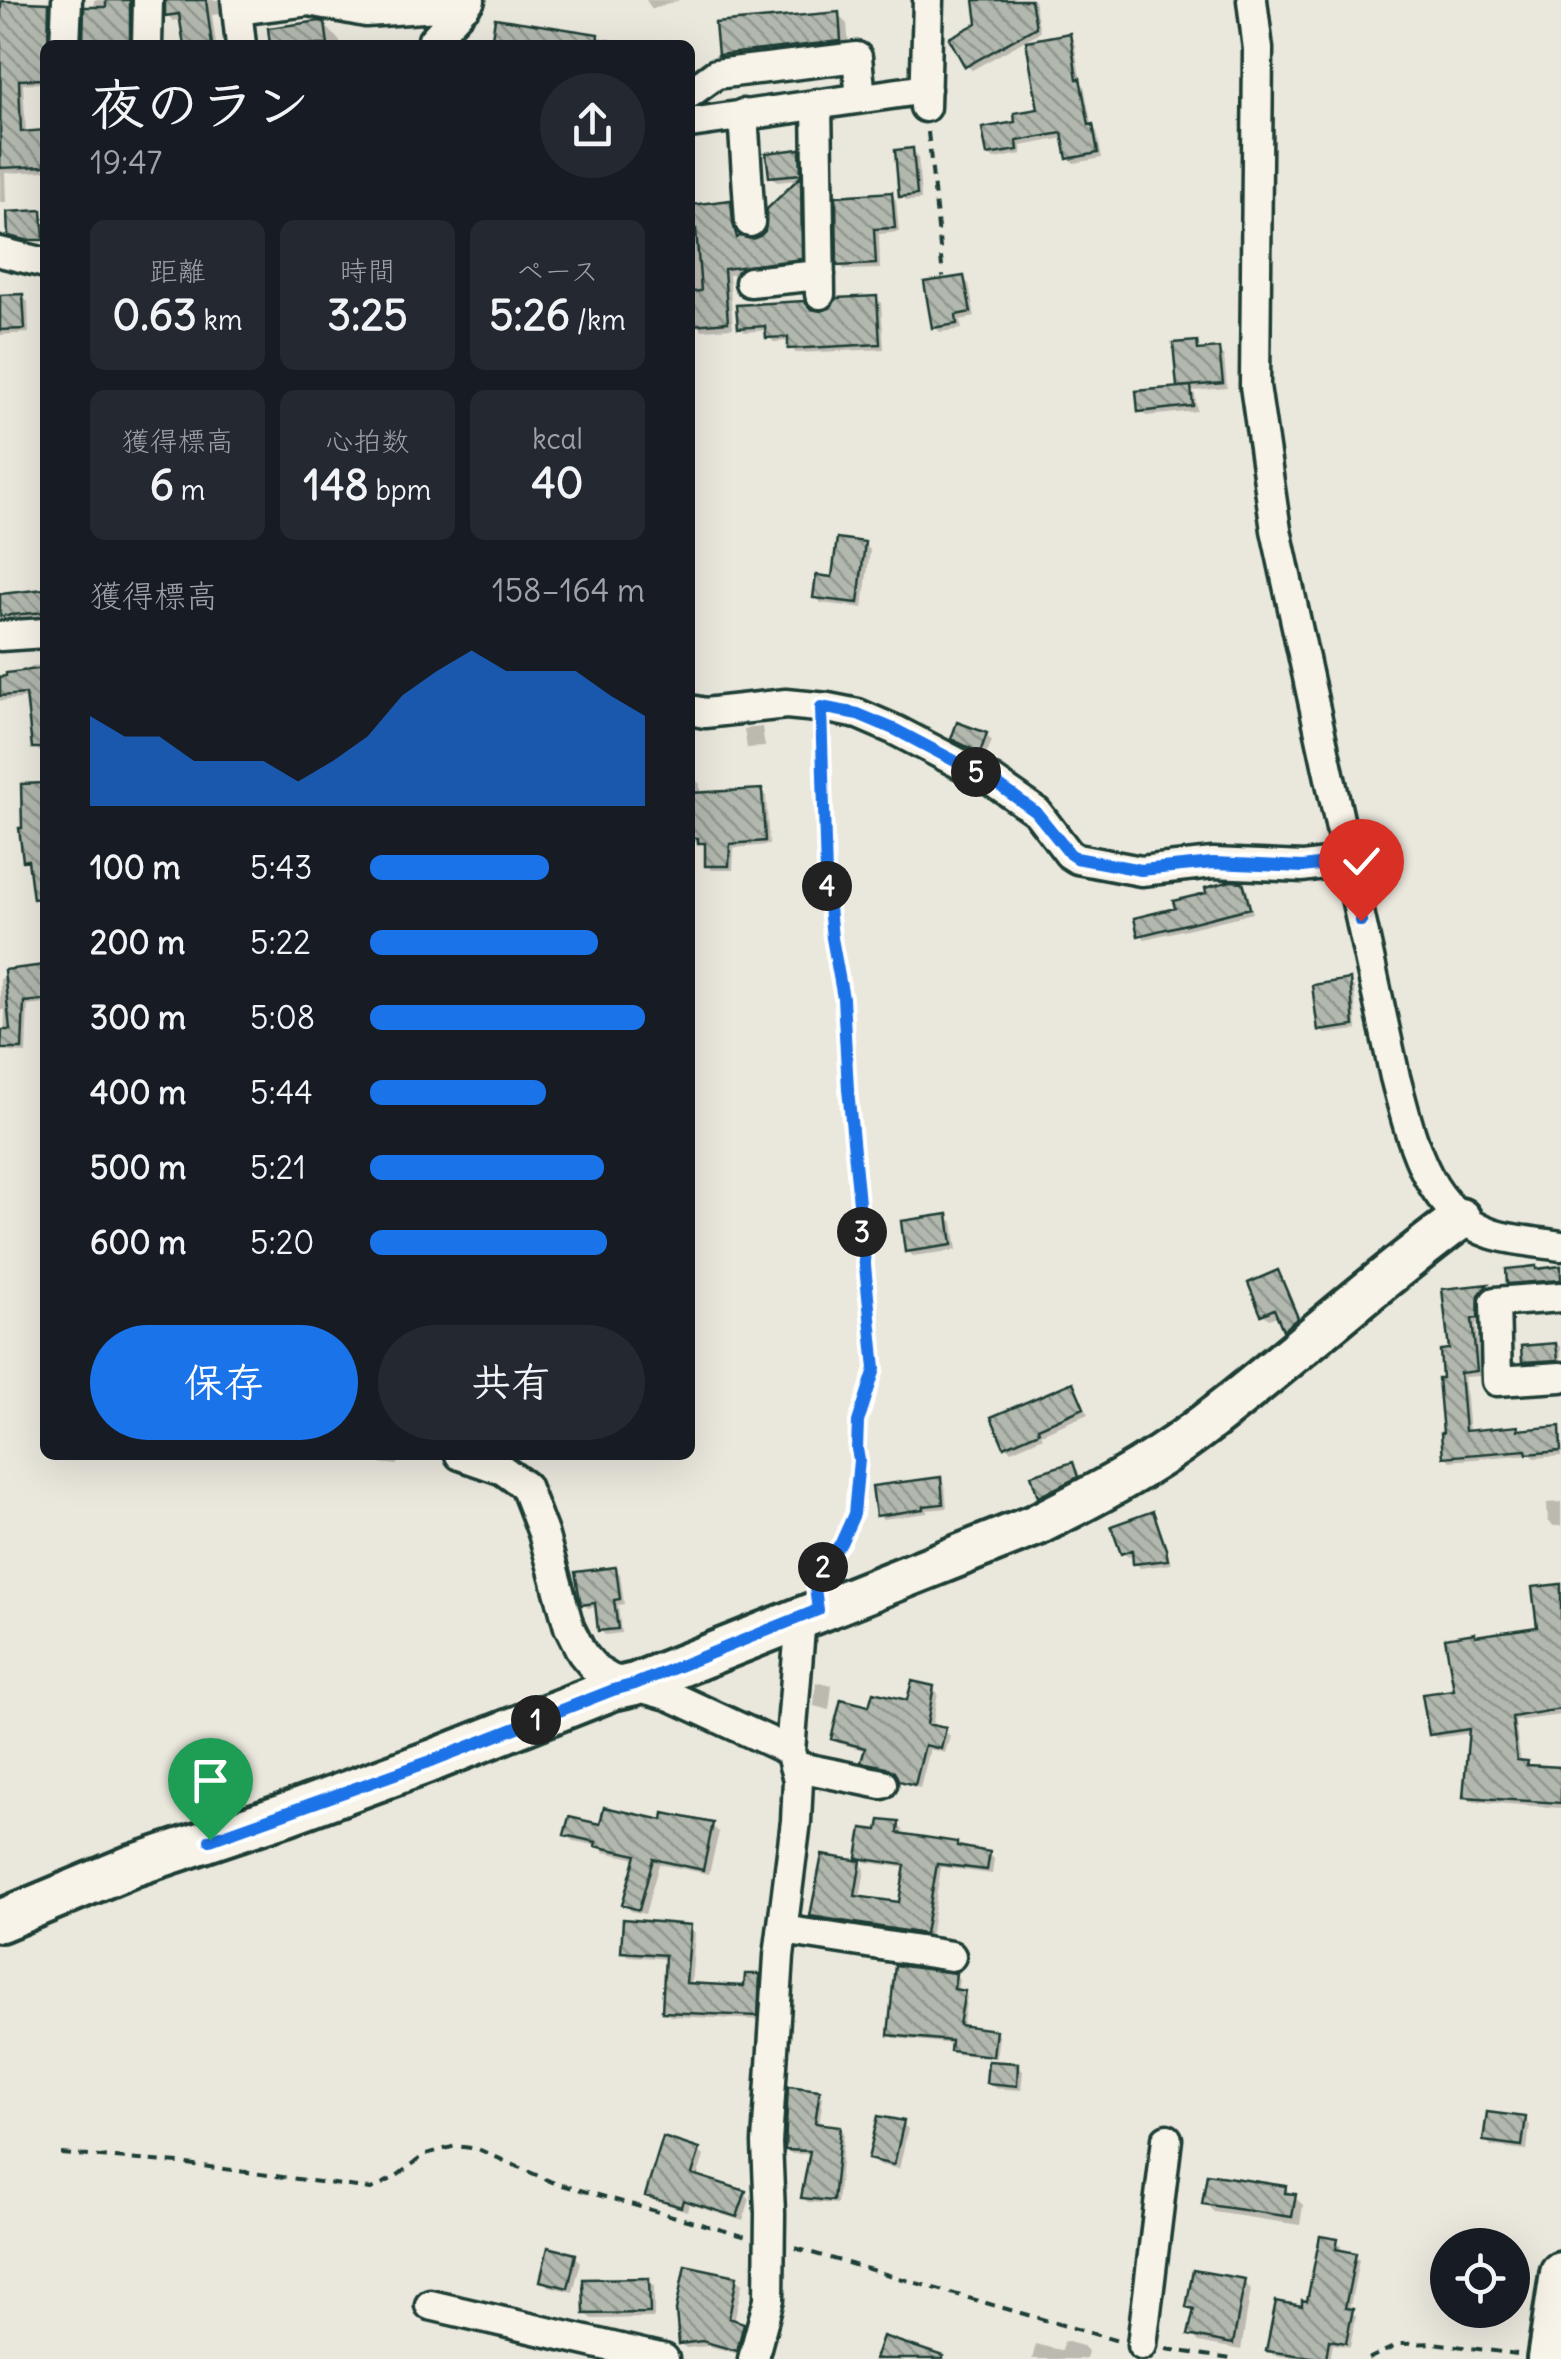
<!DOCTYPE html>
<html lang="ja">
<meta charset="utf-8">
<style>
:root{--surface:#171b24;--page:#242831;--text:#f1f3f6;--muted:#9ea1a6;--accent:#1a73e8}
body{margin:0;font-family:Delius,"Klee One",sans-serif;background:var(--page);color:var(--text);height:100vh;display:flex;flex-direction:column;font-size:38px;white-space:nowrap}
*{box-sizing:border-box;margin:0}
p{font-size:32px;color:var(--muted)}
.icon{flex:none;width:55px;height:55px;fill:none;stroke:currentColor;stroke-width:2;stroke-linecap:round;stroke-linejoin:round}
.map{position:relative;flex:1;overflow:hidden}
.drawer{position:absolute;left:40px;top:40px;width:655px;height:1420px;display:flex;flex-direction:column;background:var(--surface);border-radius:15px;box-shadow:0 10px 40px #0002}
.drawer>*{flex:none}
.fabs{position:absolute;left:1430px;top:2228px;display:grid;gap:20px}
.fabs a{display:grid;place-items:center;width:100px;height:100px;border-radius:50%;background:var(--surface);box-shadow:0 10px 40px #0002;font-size:50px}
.pin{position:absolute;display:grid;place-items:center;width:85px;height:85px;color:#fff;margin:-102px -42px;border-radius:50% 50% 50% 0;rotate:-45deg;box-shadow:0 0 10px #0007}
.pin .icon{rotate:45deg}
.km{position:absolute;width:50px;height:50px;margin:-25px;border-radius:50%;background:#222;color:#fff;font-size:28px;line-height:50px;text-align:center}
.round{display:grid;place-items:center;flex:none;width:105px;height:105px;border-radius:52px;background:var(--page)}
.overview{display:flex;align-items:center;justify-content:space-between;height:170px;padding:0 50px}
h1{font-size:55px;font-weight:800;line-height:75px}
.stats{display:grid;grid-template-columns:repeat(3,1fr);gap:15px;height:170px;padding:10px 50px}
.stats div{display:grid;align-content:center;border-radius:15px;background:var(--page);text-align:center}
.stats b{font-size:42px;font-weight:800}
.stats small{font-size:28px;font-weight:400}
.stats p{font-size:28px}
.chart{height:280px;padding:20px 50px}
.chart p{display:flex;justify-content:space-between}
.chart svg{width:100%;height:180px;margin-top:10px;fill:var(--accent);opacity:.7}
.button{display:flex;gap:20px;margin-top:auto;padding:20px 50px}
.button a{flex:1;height:115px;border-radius:60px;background:var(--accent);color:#fff;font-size:40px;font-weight:800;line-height:115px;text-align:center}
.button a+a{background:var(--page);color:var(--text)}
ul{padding:0 50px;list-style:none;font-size:32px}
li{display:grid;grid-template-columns:160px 120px 1fr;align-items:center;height:75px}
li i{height:25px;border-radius:12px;background:var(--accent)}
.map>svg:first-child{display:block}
.shadow{fill:#0003}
.building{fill:url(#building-back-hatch);stroke:#1f3d34;stroke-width:2.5}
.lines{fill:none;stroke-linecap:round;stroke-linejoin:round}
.street-casing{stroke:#1f3d34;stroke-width:35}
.secondary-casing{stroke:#1f3d34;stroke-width:48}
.path{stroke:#1f3d34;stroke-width:4;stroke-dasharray:10 8;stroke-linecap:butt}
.street{stroke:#f7f3e8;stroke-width:28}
.secondary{stroke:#f7f3e8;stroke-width:40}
.route-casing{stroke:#fff;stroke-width:20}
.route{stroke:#1a73e8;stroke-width:12}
</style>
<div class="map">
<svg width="1561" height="2359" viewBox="0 0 1561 2359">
<defs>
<pattern id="building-back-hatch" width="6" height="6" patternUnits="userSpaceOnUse" patternTransform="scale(2.5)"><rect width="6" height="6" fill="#b2b8ae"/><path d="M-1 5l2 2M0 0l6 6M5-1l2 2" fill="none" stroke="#90978e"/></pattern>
</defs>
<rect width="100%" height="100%" fill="#eae8dd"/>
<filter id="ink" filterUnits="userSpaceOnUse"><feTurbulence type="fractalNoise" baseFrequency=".01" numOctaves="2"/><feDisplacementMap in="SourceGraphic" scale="20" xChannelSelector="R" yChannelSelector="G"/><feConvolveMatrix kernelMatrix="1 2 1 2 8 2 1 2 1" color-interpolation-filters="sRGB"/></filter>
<g filter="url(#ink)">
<path class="shadow" d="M94 0H137L134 45H85L87 6 94 7Z
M168 0H218L220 14 212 15 216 45H186L182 19 173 21 168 15Z
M646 0H680L652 9Z
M976 0H1034L1040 32 972 70 967 66 980 24Z
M0 5H48L54 11V45H45V83L23 84 26 134 45 133V171L5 173 6 202H0Z
M838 15 847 24 849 49 729 62 721 54Z
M324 24 343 45H273Z
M592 36 651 45H494Z
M1069 36 1074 41 1081 82 1084 86 1092 127 1097 132 1102 158 1074 163 1069 158 1065 138 1021 146 1022 154 994 159 989 154 1018 124 1041 111Z
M912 150 918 156 921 200 907 201 901 195Z
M799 152 805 158V179L777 182 771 176Z
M801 180 806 185 807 265 729 275 733 328 702 330 696 324 694 300 690 301V251H693L690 208 730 203 736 209 740 239 750 242 760 239Z
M891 194 896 200 899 232 879 234 880 269 845 270 840 265Z
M963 278 969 284 975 317 960 320 962 329 940 332 935 327Z
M22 296 28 302 29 333 0 335V297Z
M876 298 881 303 884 349 796 353 791 348 790 341 774 342 769 337 768 330 745 332 740 327 811 311 821 314Z
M1196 343 1202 352 1218 351 1224 356 1227 388 1192 391 1195 395 1197 411 1146 416 1140 410 1183 390 1180 386Z
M864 544 870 550 863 608 821 603 816 597Z
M45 594V617L0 621V596Z
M45 665V752H40L35 747 29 698 0 701V676L31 672V666Z
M762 727 765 747 747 748 744 729Z
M986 735 992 741 985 757 960 744 954 739Z
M690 779H695L700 784V795L761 791 766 796 769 845 734 848 733 870H712L707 865 706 847 700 841H690Z
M1242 884 1247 889 1253 913 1145 939 1141 934 1178 910Z
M45 968V1004L28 1006 26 1053 9 1052 4 1048 5 1010H0V979Z
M1349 982 1354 987 1357 1030 1325 1034 1321 1030Z
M947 1217 953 1222 957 1250 913 1256 907 1250Z
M1561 1268V1285L1515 1288 1509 1282Z
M1277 1273 1283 1278 1302 1324 1290 1333 1285 1328 1279 1315 1269 1319 1263 1314Z
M1487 1287 1491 1291 1482 1323 1476 1324 1481 1376 1464 1377 1469 1433 1561 1429V1456L1534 1458 1531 1454 1450 1461 1445 1456V1380L1452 1352 1445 1291Z
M1561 1346V1364L1530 1366 1524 1361 1523 1349Z
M1072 1385 1078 1391 1088 1414 1041 1434 1043 1437 1011 1451 1006 1445Z
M362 1455H398L397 1465 369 1462Z
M1072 1465 1078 1470 1082 1482 1046 1501 1041 1496 1034 1477Z
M940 1480 945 1485 947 1508 927 1510V1513L883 1519 878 1514Z
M1561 1502V1526H1554L1548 1521 1547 1503Z
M1153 1514 1157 1518 1171 1564 1140 1568 1136 1563 1135 1555 1128 1557 1123 1552Z
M615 1570 620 1574 624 1604 618 1605 621 1633 605 1635 600 1630 598 1607 588 1608 583 1603Z
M1561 1586V1715L1515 1721 1521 1763H1526L1530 1767 1561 1770V1808L1470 1801 1465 1796 1471 1733 1436 1738 1431 1733 1456 1692 1477 1639 1539 1629Z
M816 1682 832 1686 829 1710 814 1706Z
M932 1688 938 1693 932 1727 945 1731 950 1736 945 1753 930 1749 920 1788 907 1785 894 1771 869 1766 864 1761 867 1751 838 1743 833 1738 871 1709 909 1703Z
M665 1823 712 1826 719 1832 709 1874 659 1864 645 1914 631 1911 625 1904 637 1859 604 1852 599 1846 573 1841 567 1835 602 1827Z
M898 1825 903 1830 902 1836 956 1845 961 1850 989 1854 994 1859 992 1874 941 1867 930 1938 818 1921 813 1916 860 1864 865 1869 860 1899 901 1905 907 1868 865 1862 860 1857 881 1833Z
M689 1927 695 1933 691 1986 747 1989 759 1977 765 1982 762 2020 670 2016 664 2011 667 1959 629 1956 623 1951Z
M955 1975 959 1979 957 1992 963 1993 967 1997 962 2028 995 2032 999 2036 996 2058 956 2054 952 2050 953 2044 894 2038 890 2034Z
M1017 2066 1023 2071 1021 2090 995 2088 989 2082Z
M819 2093 823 2097 819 2126 840 2128 844 2132 837 2204 808 2202 803 2198 811 2154H792L787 2149Z
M1525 2119 1530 2125 1527 2150 1491 2146 1486 2140Z
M902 2123 908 2129 899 2169 876 2164 871 2159Z
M698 2151 704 2156 697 2178 745 2193 750 2199 743 2221 689 2204 687 2211 653 2200 648 2195Z
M1285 2188 1303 2205 1300 2225 1214 2212 1205 2203Z
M1337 2242 1341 2246 1340 2252 1355 2255 1359 2260 1349 2311 1356 2316 1350 2347 1333 2344 1330 2359H1302L1273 2355 1269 2350 1309 2304Z
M575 2256 581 2262 573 2292 548 2286 543 2280Z
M736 2278 742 2284 734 2323 743 2325 749 2331 742 2355 709 2346 686 2348 681 2343Z
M648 2280 654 2286V2318L592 2319 586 2313Z
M1243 2282 1251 2289 1241 2350 1199 2342 1191 2334 1195 2313 1189 2307Z
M1064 2341 1083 2346 1088 2351 1086 2359H1032L1036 2344 1062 2351Z"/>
<path class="building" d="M106 0H130V45H83L84 7H106Z
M165 0H206L212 45H184L179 14 165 16Z
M974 0H1031L1036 27 965 67 949 38 977 23Z
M1 1 49 3 48 45H45V79L19 80 21 132 45 130V166L0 168Z
M839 12 841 41 718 55 715 23Z
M495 18 598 34 597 45H491Z
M320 21 325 22 328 45H270L268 28Z
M1070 33 1077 79 1080 78 1089 125 1093 124 1098 153 1067 159 1062 133 1017 141 1018 150 987 155 982 128 1015 122 1014 113 1038 109 1026 41Z
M913 148 917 195 899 197 895 150Z
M800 149 801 174 769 177 766 153Z
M801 176 802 259 724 269 728 322 693 325 691 292 701 291 696 229 690 230V205L731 200 733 223 737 238 740 236 752 239 760 236 765 231 767 209Z
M892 192 895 228 874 229 876 264 837 266 836 196Z
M42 210 44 240H26L8 236 7 212Z
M964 276 971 312 956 315 957 324 932 328 924 282Z
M23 294 25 329 0 330V295Z
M877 296 880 344 788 349V337L766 338 765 326 738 328 736 305 804 301 811 309 821 311 830 308 836 298Z
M1197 341 1198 350 1219 348 1223 383 1177 387 1173 343Z
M1191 386 1193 406 1138 412 1136 391Z
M837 538 865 542 858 603 813 598 816 575 832 577Z
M45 589V612L0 616V594Z
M45 668V748H32L26 694 0 696V677L6 676V673Z
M957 722 987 733 980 753 951 739Z
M45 783V898L33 899 28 860 23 861 19 828H22L21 784Z
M762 789 765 841 730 844 729 866H705V843H698V838L690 837V793Z
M1231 881 1243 882 1250 908 1138 936 1134 918 1175 908 1173 901 1206 893 1205 888Z
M45 965V1000L24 1002 22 1049H1L2 1030H10L4 970Z
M1350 979 1354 1026 1318 1031 1312 985Z
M948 1214 952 1245 905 1252 901 1221Z
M1536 1266V1269L1561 1266V1280L1507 1284 1506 1269Z
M1278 1270 1298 1318 1283 1330 1274 1309 1261 1315 1248 1283Z
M1488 1284 1479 1295 1478 1318 1472 1319 1477 1371 1460 1373 1465 1431 1518 1426V1430L1560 1426 1561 1451 1527 1454 1526 1450 1443 1457 1441 1433H1443L1438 1378H1442L1440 1350 1449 1349 1442 1289Z
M1556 1343 1558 1360 1522 1362 1521 1346Z
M1073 1382 1084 1408 1038 1428 1039 1432 1004 1447 991 1417Z
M1073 1462 1078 1477 1038 1497 1031 1475Z
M941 1477 943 1504 924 1506V1509L876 1516 872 1486Z
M1153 1511 1166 1549 1168 1560 1133 1564 1132 1550 1121 1554 1111 1526Z
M616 1567 620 1599 614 1600 618 1629 598 1631 595 1603 581 1605 575 1572Z
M1561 1584V1709L1512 1717 1517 1760 1528 1761 1527 1765 1561 1767V1803L1463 1797 1469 1729 1429 1735 1422 1694 1454 1690 1445 1638 1475 1633V1636L1537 1627 1532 1587Z
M912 1681 934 1686 927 1724 946 1728 941 1749 925 1745 915 1785 899 1781 894 1772 886 1767 861 1762 865 1748 831 1739 841 1699 869 1706 873 1692 907 1700Z
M604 1807 663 1820 664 1813 713 1823 703 1870 653 1859 639 1910 622 1905 636 1855 595 1846 596 1842 564 1835 569 1817 600 1824Z
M880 1820 899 1822 898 1833 957 1842V1846L990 1852 987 1870 937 1864 925 1934 810 1916 822 1855 861 1861 855 1896 899 1902 905 1865 857 1858 862 1828 878 1830Z
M623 1919 691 1925 686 1983 744 1986 745 1974H760L758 2016 662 2012 665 1955 621 1952Z
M895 1965 956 1973 954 1989 965 1991 959 2025 996 2030 993 2056 950 2051 951 2041 888 2035Z
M988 2061 1018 2063 1017 2086 986 2083Z
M788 2086 820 2090 815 2123 841 2126 833 2201 801 2198 810 2151 785 2150Z
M1487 2112 1526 2117 1522 2146 1483 2141Z
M878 2116 904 2121 894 2165 868 2159Z
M663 2137 700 2149 692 2174 746 2191 737 2217 683 2200 681 2207 645 2196Z
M1207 2174 1286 2186 1285 2193 1296 2194 1292 2217 1202 2204Z
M1320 2236 1338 2239 1336 2249 1356 2253 1345 2308 1353 2309 1346 2343 1329 2340 1326 2359 1266 2351 1276 2301 1302 2306V2300L1307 2301Z
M548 2247 576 2254 568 2288 540 2281Z
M685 2265 737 2276 729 2318 744 2323 737 2351 702 2341 679 2344 676 2310Z
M1193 2270 1245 2279 1233 2344 1188 2335 1194 2309 1186 2307Z
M649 2278 650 2313 584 2314 583 2279Z
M883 2336 943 2356 942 2359H875Z"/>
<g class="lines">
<g class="street-casing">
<path id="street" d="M236 0 241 45
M1252 0 1258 49 1255 386 1276 530 1395 1077C1411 1137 1426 1212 1492 1234 1514 1241 1539 1242 1561 1246
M237 10 309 1 366 12 466 5
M65 45 67 0
M147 45 148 0
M434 45 433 40 470 0
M690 93 716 74 857 57 861 98
M817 104 820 294
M925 107 928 0
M743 114 750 222
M690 123 926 89
M0 252 45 263
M750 282 820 275
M0 636 45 633
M690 710 705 713 786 704 828 708 858 714 895 730 993 781 1037 812 1069 854 1077 859 1141 871 1213 863 1303 867 1346 861
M1561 1297 1495 1302 1497 1381 1561 1377
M460 1455 503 1470 525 1486 543 1533 569 1627 582 1653 596 1670 611 1679 671 1696 790 1751 798 1780 796 1821 779 1956 767 2143 770 2213 769 2299 753 2359
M790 1751 801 1617
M794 1766 882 1784
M783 1930 951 1956
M430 2305 664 2359
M1142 2345 1167 2139"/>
</g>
<g class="secondary-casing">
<path id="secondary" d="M0 1921 132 1866 287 1814 434 1760 613 1689 635 1684 1036 1525C1091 1497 1146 1469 1196 1431 1286 1363 1369 1286 1460 1219
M1548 2359 1561 2273"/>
</g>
<path class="path" d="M928 132 943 277
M819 1576 827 1560 849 1529 854 1514 859 1460 857 1449 858 1422 875 1369 848 1089 843 997 828 906 821 732
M61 2154 180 2163 371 2189 394 2178 426 2154 456 2146 478 2149 552 2182 747 2237
M795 2248 1118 2341
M1166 2349 1231 2359
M1368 2359 1400 2344 1433 2343 1517 2354"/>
<use href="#street" class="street"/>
<use href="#secondary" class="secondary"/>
</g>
</g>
<g class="lines" filter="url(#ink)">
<g class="route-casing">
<path id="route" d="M210 1840 434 1760 613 1690 635 1684 818 1610 815 1588 819 1576 827 1560 841 1543 854 1514 859 1460 857 1449 858 1422 875 1369 848 1089 843 998 832 938 826 876 821 707 858 714 896 730 993 781 1036 812 1070 854 1076 858 1141 870 1213 863 1303 867 1346 861 1361 921"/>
</g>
<use href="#route" class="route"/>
</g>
</svg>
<div class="fabs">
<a><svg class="icon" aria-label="locate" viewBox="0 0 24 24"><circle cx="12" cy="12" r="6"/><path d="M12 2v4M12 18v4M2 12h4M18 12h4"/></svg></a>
</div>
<div class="pin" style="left:210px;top:1840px;background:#1e9e55"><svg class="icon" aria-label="arrive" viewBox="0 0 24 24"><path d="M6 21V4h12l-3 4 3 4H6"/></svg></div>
<div class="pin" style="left:1361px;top:921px;background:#d93025"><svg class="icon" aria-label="check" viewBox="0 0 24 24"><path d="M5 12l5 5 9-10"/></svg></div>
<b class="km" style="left:536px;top:1720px">1</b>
<b class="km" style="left:823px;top:1567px">2</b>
<b class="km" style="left:862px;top:1232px">3</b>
<b class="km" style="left:827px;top:886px">4</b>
<b class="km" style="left:976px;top:772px">5</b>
<section class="drawer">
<div class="overview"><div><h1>夜のラン</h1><p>19:47</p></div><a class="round"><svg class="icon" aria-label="share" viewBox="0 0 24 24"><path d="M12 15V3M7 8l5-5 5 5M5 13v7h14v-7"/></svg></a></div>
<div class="stats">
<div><p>距離</p><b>0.63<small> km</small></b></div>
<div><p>時間</p><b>3:25</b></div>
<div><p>ペース</p><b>5:26<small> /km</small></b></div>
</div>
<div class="stats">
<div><p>獲得標高</p><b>6<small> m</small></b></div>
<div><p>心拍数</p><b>148<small> bpm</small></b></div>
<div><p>kcal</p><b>40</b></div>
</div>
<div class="chart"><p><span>獲得標高</span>158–164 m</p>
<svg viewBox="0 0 160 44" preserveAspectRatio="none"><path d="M0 44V22L10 27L20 27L30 33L40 33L50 33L60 38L70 33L80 27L90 17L100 11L110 6L120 11L130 11L140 11L150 17L160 22V44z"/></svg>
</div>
<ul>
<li><b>100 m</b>5:43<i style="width:65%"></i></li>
<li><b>200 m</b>5:22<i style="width:83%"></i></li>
<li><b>300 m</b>5:08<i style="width:100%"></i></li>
<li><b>400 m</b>5:44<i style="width:64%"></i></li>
<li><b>500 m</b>5:21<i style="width:85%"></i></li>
<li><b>600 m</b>5:20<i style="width:86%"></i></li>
</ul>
<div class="button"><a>保存</a><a>共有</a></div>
</section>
</div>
